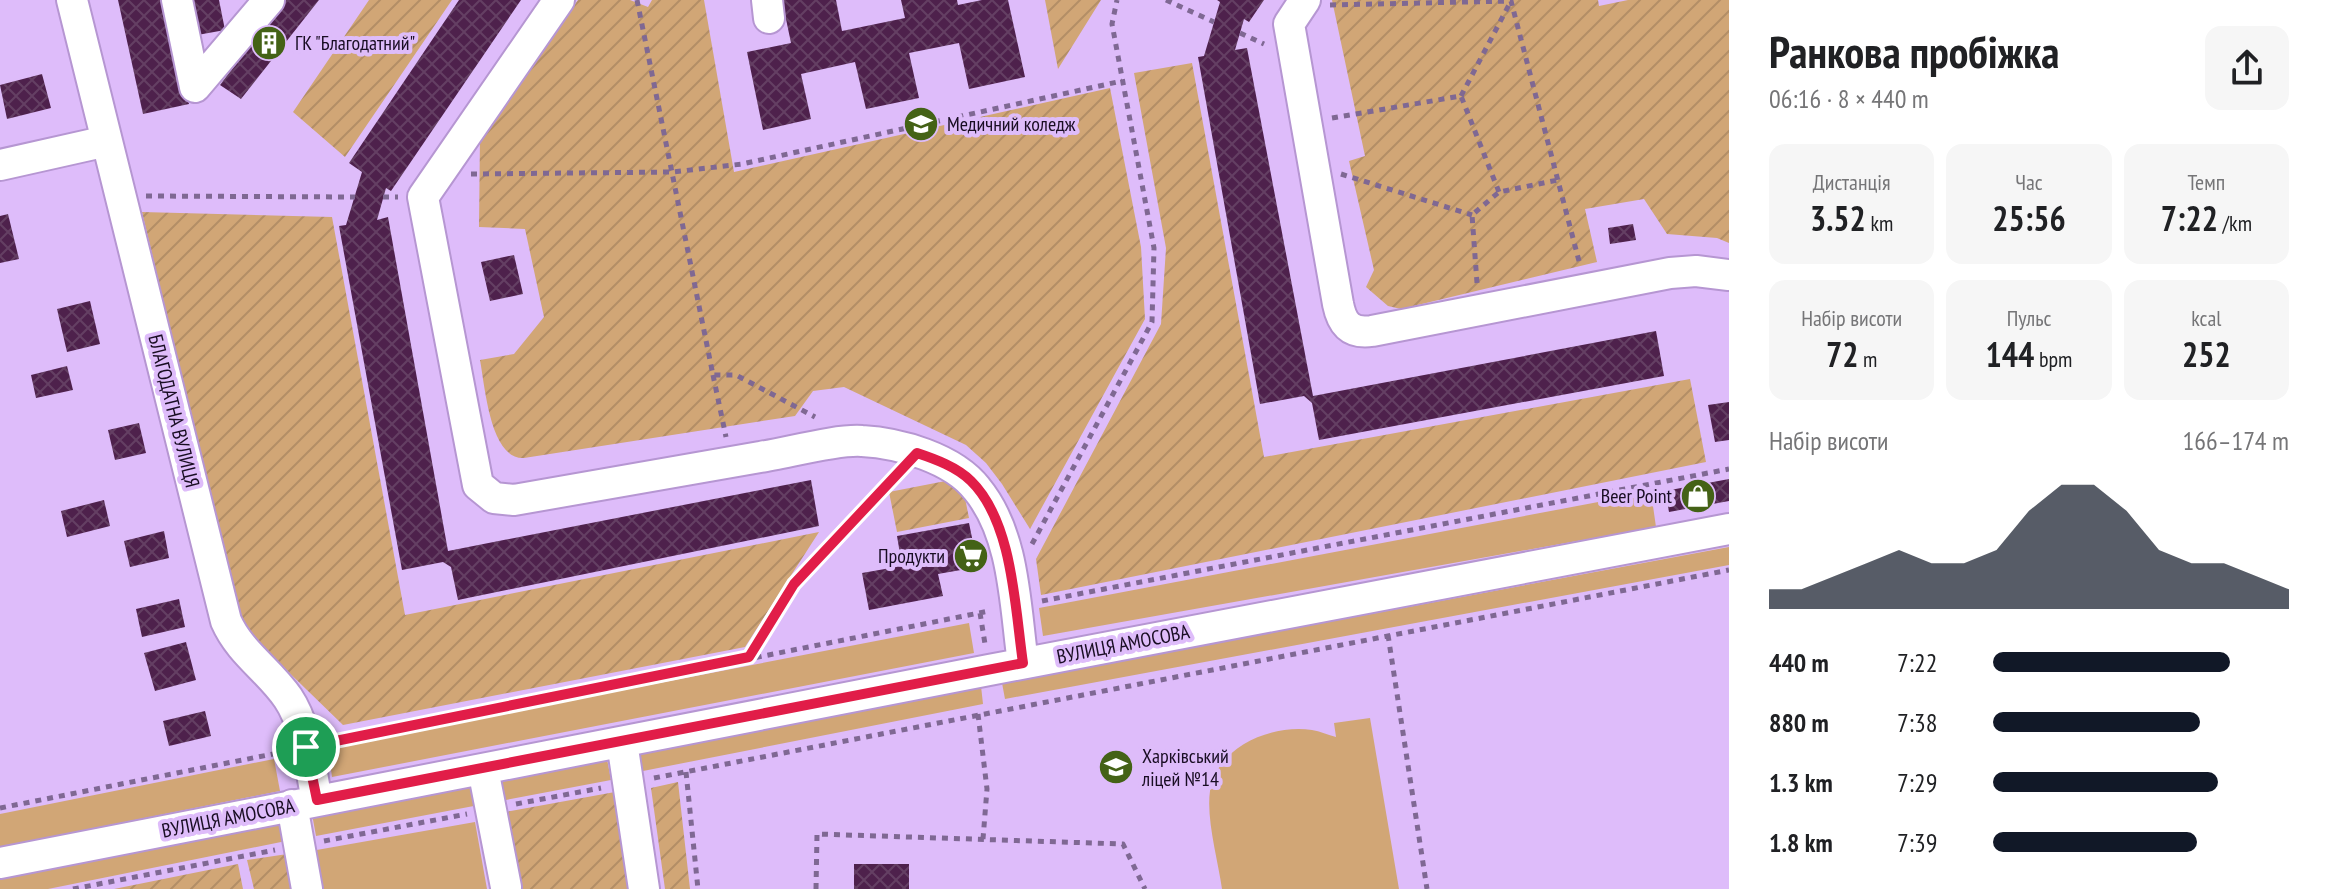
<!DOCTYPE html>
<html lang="uk">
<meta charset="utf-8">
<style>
:root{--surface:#fff;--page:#f6f6f6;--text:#202124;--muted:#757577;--accent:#111827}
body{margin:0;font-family:"PT Sans Narrow",sans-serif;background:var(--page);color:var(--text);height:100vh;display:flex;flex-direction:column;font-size:30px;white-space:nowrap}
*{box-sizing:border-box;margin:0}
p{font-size:26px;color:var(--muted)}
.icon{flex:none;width:44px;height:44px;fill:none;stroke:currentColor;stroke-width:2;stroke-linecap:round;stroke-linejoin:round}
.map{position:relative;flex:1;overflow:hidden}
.drawer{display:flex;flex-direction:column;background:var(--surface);width:600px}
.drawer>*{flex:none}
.pin{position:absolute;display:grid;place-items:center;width:68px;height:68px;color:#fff;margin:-34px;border:4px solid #fff;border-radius:50%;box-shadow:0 2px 8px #0007}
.round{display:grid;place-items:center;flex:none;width:84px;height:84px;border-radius:16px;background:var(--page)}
.headline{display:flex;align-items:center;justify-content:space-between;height:136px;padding:0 40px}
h1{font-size:44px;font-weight:600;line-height:60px}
.figures{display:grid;grid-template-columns:repeat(3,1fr);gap:12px;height:136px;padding:8px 40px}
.figures div{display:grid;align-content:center;border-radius:16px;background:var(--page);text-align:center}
.figures b{font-size:34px;font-weight:600}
.figures small{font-size:22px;font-weight:400}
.figures p{font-size:22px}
.chart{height:224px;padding:16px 40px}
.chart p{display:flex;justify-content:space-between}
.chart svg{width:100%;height:144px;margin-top:8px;fill:var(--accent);opacity:.7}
ul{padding:0 40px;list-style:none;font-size:26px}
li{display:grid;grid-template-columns:128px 96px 1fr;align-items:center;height:60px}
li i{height:20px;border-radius:10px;background:var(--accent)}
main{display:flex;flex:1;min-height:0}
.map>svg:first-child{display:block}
.green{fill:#d1a676}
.garden{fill:url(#garden-furrows)}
.building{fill:url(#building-cross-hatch)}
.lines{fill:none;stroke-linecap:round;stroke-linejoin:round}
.minor-casing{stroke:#b696d2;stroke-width:34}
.path{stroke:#7f6893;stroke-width:5;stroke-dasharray:6 6;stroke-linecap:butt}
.minor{stroke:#fff;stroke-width:30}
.route-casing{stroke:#fff;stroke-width:16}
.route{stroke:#e11d48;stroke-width:10}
.labels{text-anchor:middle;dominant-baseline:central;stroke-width:8;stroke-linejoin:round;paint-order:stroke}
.poi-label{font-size:20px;fill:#190d23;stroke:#debcfa;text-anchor:start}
.street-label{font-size:20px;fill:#190d23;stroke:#debcfa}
</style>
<main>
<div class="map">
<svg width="1729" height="889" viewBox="0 0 1729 889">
<defs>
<pattern id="garden-furrows" width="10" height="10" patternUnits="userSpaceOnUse" patternTransform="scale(2)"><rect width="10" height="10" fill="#d1a676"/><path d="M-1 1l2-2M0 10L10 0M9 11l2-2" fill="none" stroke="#b38e66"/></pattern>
<pattern id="building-cross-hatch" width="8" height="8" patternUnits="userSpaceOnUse" patternTransform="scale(2)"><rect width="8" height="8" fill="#4e214c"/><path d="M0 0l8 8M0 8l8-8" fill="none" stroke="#643f63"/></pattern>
</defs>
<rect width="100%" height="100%" fill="#debcfa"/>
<path class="green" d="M1651 492 1656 527 1043 636 1039 608Z
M1729 547V565L1005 699 1002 683Z
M969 623 974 653 332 777 328 747Z
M981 686 983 704 643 771 640 754Z
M1370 718 1399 889H1222C1218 860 1206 819 1210 791 1217 746 1272 724 1312 730 1320 731 1328 735 1336 737L1334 723Z
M274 759 280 791 0 847V814Z
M607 759 611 780 495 802 491 781Z
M475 783 479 805 316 836 312 814Z
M282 821 286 841 48 889H0V878Z
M475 822 487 889H318L311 851Z"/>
<path class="garden" d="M369 0H452L345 157 293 112Z
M578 0H630L648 7 652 0H704L734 172 1110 88 1141 247 1145 319 1030 529 1002 484 986 463 966 445 844 387 813 391 795 416 524 458C490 460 485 386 480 360L514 354 544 317 525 229 479 227 480 135Z
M1045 0H1101L1058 69Z
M1598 0 1599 6 1628 0H1729V243L1717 238 1667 234 1644 199 1585 209 1597 262 1401 309 1388 306 1366 287 1374 270 1349 161 1365 156 1332 0Z
M1192 63 1264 457 1690 379 1706 462 1041 595 1036 559 1161 324 1166 248 1134 73Z
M142 212 332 217 405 615 819 532 745 647 343 725 241 626Z
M961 478 969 518 897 532 889 492Z
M678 782 690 889H665L651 788Z
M615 792 629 889H510L495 814Z
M294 853 300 889H254L247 860Z
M238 864 243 889H114Z"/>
<path class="building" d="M118 0H166L189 104 143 114Z
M185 0H219L225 30 192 36Z
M283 0H319L241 99 220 85Z
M459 0H521L391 191 386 188 377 220 388 217 448 551 811 480 819 526 458 600 451 567 443 562 402 570 339 226 346 225 362 172 349 163Z
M782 0H836L842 31 905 18 901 0H957L958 5 982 0H1008L1025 77 969 89 959 43 909 53 919 98 866 109 855 62 801 74 811 119 763 130 747 52 791 43Z
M1217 0H1264L1249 22 1244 19 1235 50 1247 48 1313 396 1656 331 1664 376 1319 440 1312 403 1304 396 1260 404 1198 57 1204 56 1220 2Z
M42 74 51 108 7 119 0 85Z
M8 214 19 259 0 263V216Z
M1633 224 1636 240 1610 244 1608 228Z
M514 255 523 294 490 301 481 262Z
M90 301 100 344 67 352 57 309Z
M67 366 73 390 36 398 31 375Z
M1729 402V440L1715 442 1708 405Z
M139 423 146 453 115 460 108 430Z
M1729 479V501L1669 512 1665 491Z
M104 500 110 526 67 537 61 511Z
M969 523 978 567 938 574 943 596 869 610 862 573 902 566 897 536Z
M164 531 169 558 130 567 124 541Z
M179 599 185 627 142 637 136 609Z
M186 642 196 680 155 691 144 653Z
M205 711 211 736 169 746 163 721Z
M854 864H909V889H854Z"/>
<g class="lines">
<g class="minor-casing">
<path id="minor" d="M72 0 226 621C240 653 269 670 288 698 307 726 310 768 317 800
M177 0 195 87 269 0
M559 0 423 197 478 485 494 498 514 500C596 486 678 472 760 457 787 453 837 439 862 441 899 443 953 458 977 489 1015 535 1015 607 1023 663
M767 0 769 18
M1305 0 1289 24 1338 304C1342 324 1350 334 1372 331L1670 273 1696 271 1729 275
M0 165 107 141
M622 742 644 889
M483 769 506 887
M292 805 307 889
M0 863 989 670 1729 529"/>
</g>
<path class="path" d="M637 0 713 375H736L815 417
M1166 0 1214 22
M1330 5 1511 1 1580 265
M1240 33 1264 44
M1461 96 1511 1
M1332 118 1461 96 1499 192
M471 174 673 172 742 164 1122 81
M1341 174 1472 215
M146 196 355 197
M383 197H398
M1477 283 1472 215 1499 192 1558 180
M713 375 726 437
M1032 544 1152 322 1154 248 1112 24 1117 0
M1042 601 1729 469
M980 613 985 644
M1388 635 1427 889
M749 657 794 584 897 474
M978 714 987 789 983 839
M332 742 989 611
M686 772 698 889
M654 778 1729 570
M516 804 601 788
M0 808 283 752
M324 841 467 814
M73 889 275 850
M816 889 817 834 1123 844 1145 889"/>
<use href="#minor" class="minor"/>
</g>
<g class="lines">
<g class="route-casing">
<path id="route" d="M917 453C935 459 957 467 971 481 1013 522 1015 609 1023 663L317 800 306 747 749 657 794 584Z"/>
</g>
<use href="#route" class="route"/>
</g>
<defs>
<g id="building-disc" transform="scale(1.8)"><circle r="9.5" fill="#446216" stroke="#debcfa"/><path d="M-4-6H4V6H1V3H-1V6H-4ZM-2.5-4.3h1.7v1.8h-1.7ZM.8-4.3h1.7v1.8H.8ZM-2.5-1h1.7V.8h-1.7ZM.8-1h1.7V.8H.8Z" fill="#fff"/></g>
<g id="university-disc" transform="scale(1.8)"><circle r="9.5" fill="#446216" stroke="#debcfa"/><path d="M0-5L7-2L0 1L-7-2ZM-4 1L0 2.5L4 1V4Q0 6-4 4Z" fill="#fff"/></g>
<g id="shop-disc" transform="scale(1.8)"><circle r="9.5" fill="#446216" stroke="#debcfa"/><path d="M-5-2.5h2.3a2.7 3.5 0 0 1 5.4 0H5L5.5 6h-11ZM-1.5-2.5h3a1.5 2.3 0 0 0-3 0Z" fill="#fff"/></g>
<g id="supermarket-disc" transform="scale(1.8)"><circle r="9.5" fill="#446216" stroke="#debcfa"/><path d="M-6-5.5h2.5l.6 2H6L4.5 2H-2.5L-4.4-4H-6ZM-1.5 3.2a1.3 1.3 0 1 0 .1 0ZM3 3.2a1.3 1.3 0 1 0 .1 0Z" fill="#fff"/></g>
<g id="school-disc" transform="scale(1.8)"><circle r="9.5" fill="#446216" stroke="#debcfa"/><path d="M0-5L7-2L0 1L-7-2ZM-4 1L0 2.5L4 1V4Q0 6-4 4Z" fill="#fff"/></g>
</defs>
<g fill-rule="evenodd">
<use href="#building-disc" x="269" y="43"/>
<use href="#university-disc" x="921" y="124"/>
<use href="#shop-disc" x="1698" y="496"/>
<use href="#supermarket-disc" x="971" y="556"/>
<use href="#school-disc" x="1116" y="767"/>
</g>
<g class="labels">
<g class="poi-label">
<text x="295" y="43">ГК "Благодатний"</text>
<text x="947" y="124">Медичний коледж</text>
<text x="1672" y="496" text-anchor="end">Beer Point</text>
<text x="945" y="556" text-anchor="end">Продукти</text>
<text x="1142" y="756">Харківський<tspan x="1142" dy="23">ліцей №14</tspan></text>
</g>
<g class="street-label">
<text transform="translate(174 411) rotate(76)">БЛАГОДАТНА ВУЛИЦЯ</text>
<text transform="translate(1123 644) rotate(-11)">ВУЛИЦЯ АМОСОВА</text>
<text transform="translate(228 818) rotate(-11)">ВУЛИЦЯ АМОСОВА</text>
</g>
</g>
</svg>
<div class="pin" style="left:306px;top:747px;background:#1e9e55"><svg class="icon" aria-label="arrive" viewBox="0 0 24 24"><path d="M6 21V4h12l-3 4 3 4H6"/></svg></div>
</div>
<section class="drawer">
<div class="headline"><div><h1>Ранкова пробіжка</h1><p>06:16 · 8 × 440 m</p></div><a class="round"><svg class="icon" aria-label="share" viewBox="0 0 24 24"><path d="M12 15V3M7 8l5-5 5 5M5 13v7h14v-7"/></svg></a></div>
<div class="figures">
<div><p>Дистанція</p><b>3.52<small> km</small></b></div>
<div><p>Час</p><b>25:56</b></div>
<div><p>Темп</p><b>7:22<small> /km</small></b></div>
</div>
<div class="figures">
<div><p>Набір висоти</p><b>72<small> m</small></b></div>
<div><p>Пульс</p><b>144<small> bpm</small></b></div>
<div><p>kcal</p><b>252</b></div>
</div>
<div class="chart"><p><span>Набір висоти</span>166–174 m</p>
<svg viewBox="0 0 160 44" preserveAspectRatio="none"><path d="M0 44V38L10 38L20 34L30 30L40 26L50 30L60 30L70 26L80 14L90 6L100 6L110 14L120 26L130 30L140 30L150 34L160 38V44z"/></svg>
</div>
<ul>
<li><b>440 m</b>7:22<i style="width:80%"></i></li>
<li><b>880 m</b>7:38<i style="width:70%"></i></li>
<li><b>1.3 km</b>7:29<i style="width:76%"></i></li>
<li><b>1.8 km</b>7:39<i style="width:69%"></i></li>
</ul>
</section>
</main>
